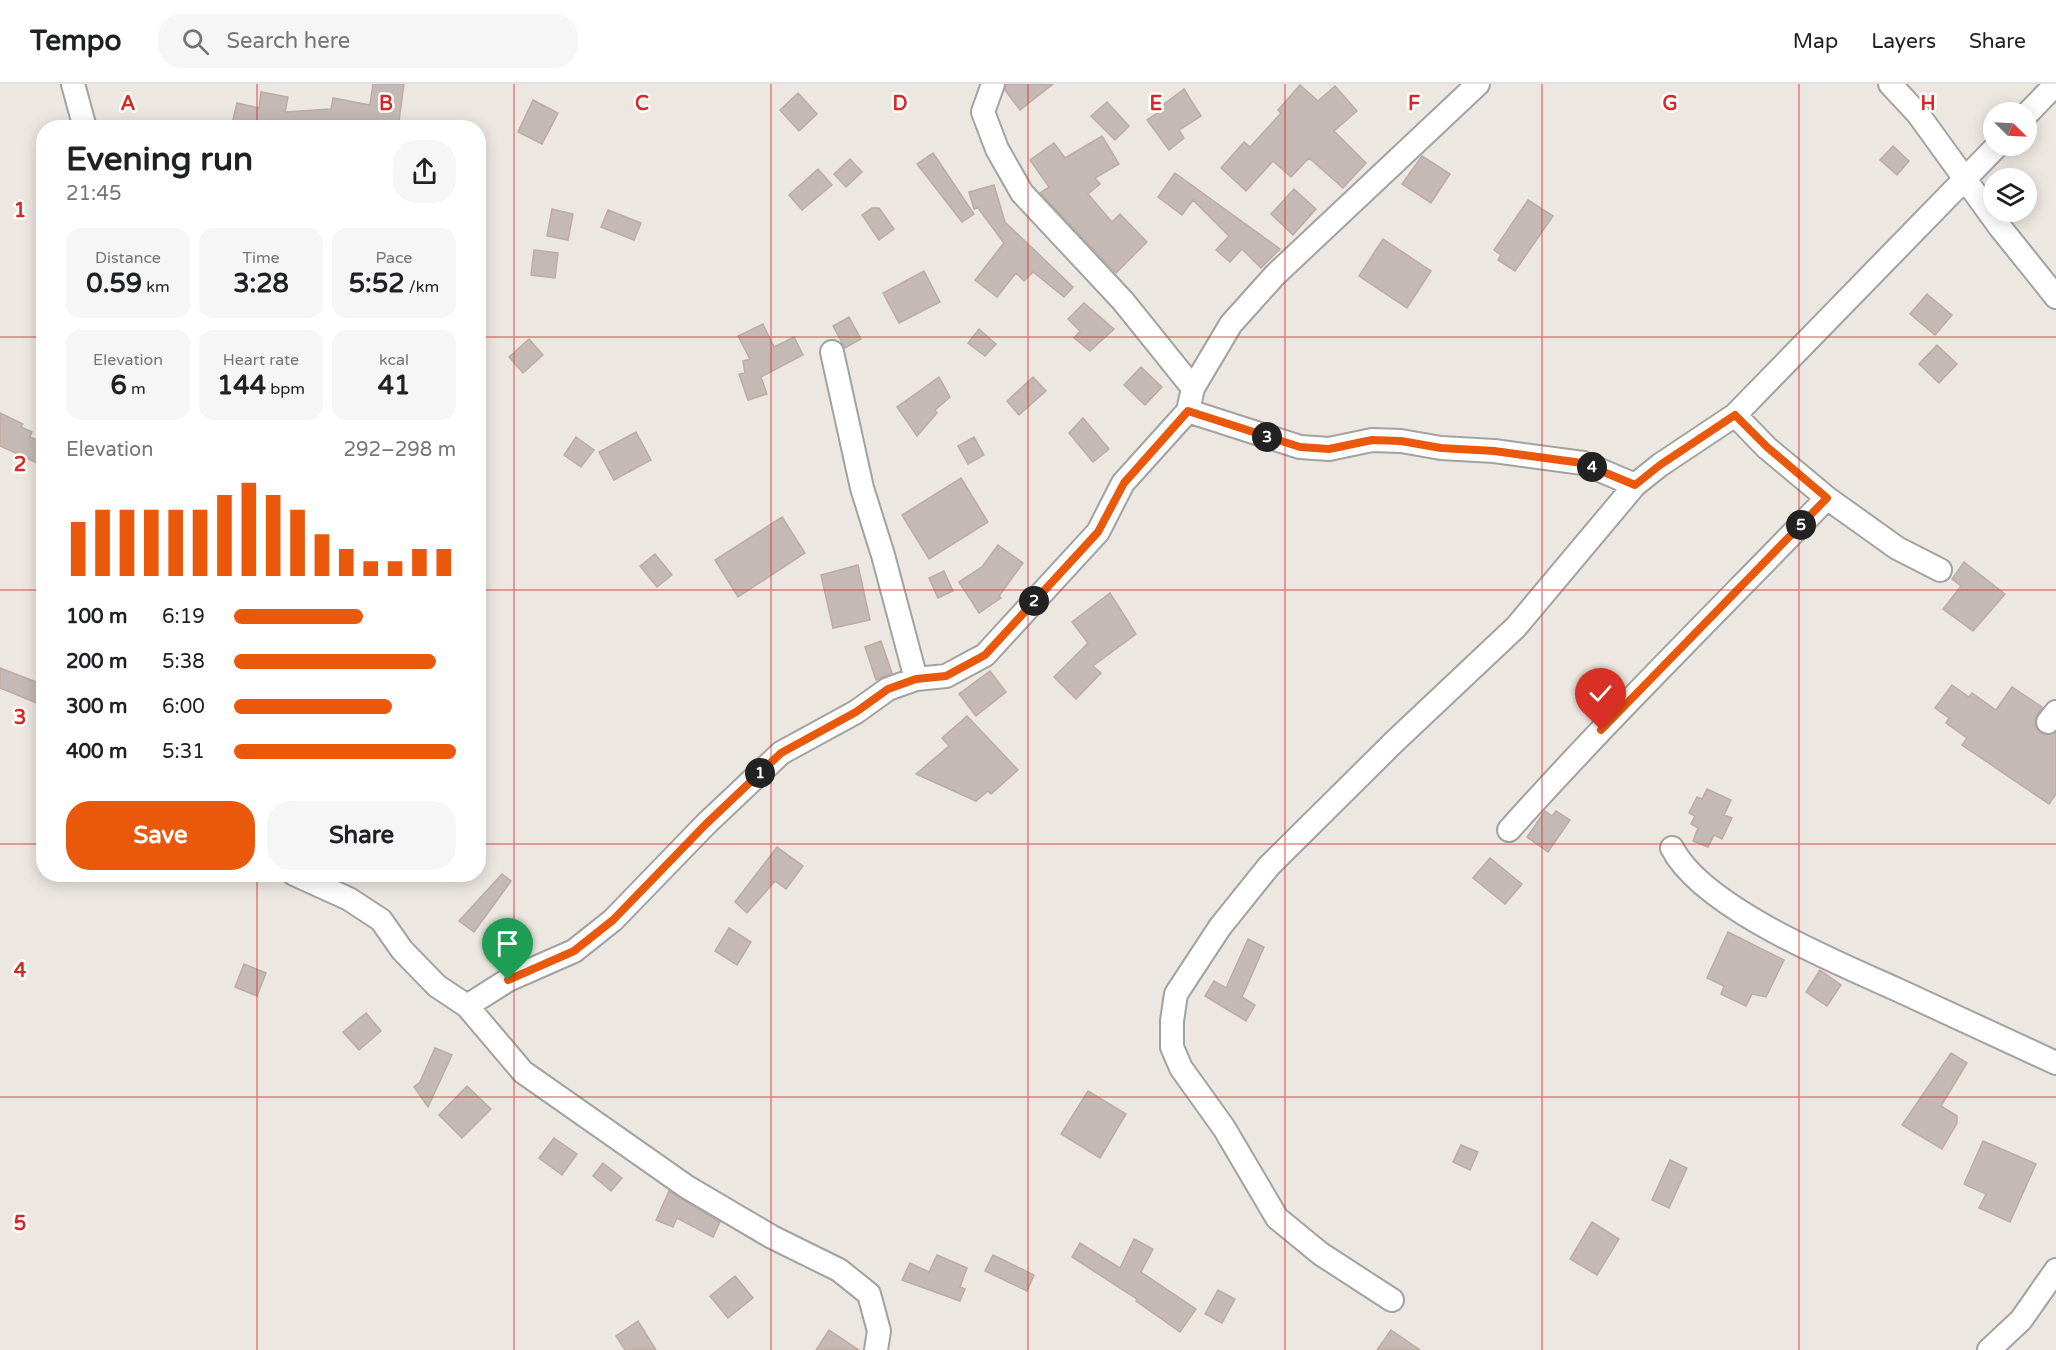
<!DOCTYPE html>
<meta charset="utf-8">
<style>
:root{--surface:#fff;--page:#f6f6f6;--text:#202124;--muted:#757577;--line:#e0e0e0;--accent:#ea580c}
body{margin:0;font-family:"Varela Round",sans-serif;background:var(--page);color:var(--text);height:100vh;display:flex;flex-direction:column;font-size:22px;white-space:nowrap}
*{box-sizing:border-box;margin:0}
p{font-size:20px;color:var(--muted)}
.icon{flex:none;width:33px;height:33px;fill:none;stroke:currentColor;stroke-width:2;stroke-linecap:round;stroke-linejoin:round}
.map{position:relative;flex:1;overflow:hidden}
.panel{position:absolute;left:36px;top:36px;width:450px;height:762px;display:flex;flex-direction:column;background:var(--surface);border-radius:24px;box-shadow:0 3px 15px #0003}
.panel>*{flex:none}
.needle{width:39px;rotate:114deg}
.controls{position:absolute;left:1983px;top:18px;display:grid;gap:12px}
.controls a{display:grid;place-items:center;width:54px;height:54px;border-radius:50%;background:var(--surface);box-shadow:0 3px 15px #0003;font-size:30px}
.pin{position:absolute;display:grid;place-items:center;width:51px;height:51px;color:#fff;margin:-62px -26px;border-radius:50% 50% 50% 0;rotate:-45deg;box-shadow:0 0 6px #0007}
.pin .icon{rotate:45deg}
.km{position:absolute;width:30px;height:30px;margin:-15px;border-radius:50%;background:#222;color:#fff;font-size:16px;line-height:30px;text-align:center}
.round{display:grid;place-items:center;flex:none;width:63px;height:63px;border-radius:24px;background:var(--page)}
.headline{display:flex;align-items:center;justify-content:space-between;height:102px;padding:0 30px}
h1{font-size:33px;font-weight:700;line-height:45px}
.metrics{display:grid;grid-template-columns:repeat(3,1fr);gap:9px;height:102px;padding:6px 30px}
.metrics div{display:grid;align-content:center;border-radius:15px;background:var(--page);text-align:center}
.metrics b{font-size:26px;font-weight:700}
.metrics small{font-size:16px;font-weight:400}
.metrics p{font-size:16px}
.chart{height:168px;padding:12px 30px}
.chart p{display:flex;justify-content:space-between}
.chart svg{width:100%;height:108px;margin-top:6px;stroke:var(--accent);stroke-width:6}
.button{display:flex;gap:12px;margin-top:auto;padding:12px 30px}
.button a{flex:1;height:69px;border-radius:24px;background:var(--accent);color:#fff;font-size:24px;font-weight:700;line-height:69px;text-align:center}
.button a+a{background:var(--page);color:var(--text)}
ul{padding:0 30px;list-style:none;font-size:20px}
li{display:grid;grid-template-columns:96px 72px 1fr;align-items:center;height:45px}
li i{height:15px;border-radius:8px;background:var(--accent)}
header{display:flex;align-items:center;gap:36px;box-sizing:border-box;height:84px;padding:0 30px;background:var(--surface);border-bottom:2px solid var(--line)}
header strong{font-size:28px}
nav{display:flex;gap:33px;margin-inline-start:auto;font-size:21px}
.search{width:420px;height:54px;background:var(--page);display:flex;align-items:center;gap:15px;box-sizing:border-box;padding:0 21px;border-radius:24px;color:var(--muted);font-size:22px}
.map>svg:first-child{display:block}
.building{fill:#c4b9b4;stroke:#bdaca3;stroke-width:1.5}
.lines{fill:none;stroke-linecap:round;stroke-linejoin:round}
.minor-casing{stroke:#a2a2a2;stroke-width:26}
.minor{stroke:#fff;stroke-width:22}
.route-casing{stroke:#fff;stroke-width:12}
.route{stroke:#ea580c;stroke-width:8}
.grid{fill:none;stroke:#d62828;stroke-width:1.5;stroke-opacity:0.55}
.grid-label{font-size:20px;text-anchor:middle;font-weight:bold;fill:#d62828;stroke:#fff;stroke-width:5;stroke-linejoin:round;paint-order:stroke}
</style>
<header>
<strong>Tempo</strong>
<div class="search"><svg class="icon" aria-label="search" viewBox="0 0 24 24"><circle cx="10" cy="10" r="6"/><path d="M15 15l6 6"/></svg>Search here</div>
<nav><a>Map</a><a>Layers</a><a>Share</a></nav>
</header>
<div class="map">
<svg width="2056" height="1266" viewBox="0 0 2056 1266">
<rect width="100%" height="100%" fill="#ece7e0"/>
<path class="building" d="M373 0H404L398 44H231L237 19 259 24 261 8 288 13 285 28 331 25 333 14 370 21Z
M1006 0H1053L1020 26 1005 6Z
M1300 1 1318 17 1335 2 1357 27 1334 47 1366 79 1343 104 1309 74 1291 93 1273 77 1246 107 1221 84 1244 58 1250 63 1281 29 1278 26Z
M1184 5 1201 32 1179 46 1184 54 1169 66 1147 36 1166 23 1164 20Z
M798 9 817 30 799 47 780 26Z
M533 16 558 29 542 60 518 48Z
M1107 18 1129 42 1115 56 1091 32Z
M1102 52 1119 80 1095 94 1100 100 1088 110 1112 138 1120 130 1147 158 1116 189 1040 109 1049 103 1030 76 1054 59 1065 74Z
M1893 62 1909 77 1897 91 1880 76Z
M933 69 974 130 962 138 917 80Z
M1422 72 1450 90 1431 119 1402 100Z
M850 75 862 88 846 103 834 90Z
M818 85 832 101 802 126 789 111Z
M1175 89 1193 102 1280 165 1261 184 1242 165 1230 178 1216 166 1229 152 1193 116 1182 131 1158 113Z
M994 101 1005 138 1073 203 1064 213 1033 188 1024 197 1016 189 997 213 975 196 1004 159 978 124 974 125 969 108Z
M1294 105 1316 125 1293 151 1271 130Z
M1528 116 1553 132 1515 187 1498 176 1501 171 1494 166Z
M872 124H879L894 145 879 156 862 131Z
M552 125 573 130 568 156 547 152Z
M608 126 641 139 634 156 601 143Z
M1383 155 1431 187 1407 224 1359 192Z
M534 166 558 169 555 194 531 191Z
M924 187 940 218 899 239 883 209Z
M1927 210 1952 231 1935 251 1910 230Z
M1084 219 1114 245 1090 267 1074 254 1080 247 1068 235Z
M849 233 861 255 845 264 833 242Z
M763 240 774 263 794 253 803 271 761 293 767 310 748 316 739 290 745 289 743 277 750 275 738 252Z
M979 245 996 260 985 272 968 259Z
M529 255 543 271 523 289 509 273Z
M1937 261 1957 280 1939 299 1919 280Z
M1141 283 1162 303 1145 321 1124 301Z
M939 293 950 313 935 326 937 329 917 352 897 323Z
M1033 293 1046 307 1019 331 1007 317Z
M0 329 23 340 21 343 32 348 30 353 44 359V382L0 362Z
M1083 334 1109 365 1093 378 1069 349Z
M636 348 651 376 614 396 599 368Z
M576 353 594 366 581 383 564 371Z
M974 353 984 371 968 380 958 362Z
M961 394 988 438 929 475 902 431Z
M782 433 805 469 738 513 715 476Z
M998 461 1023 479 999 512 1001 514 979 529 959 498 982 483Z
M655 470 672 491 657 503 640 482Z
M1964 478 2005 510 1973 547 1943 525 1961 502 1952 495Z
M858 481 870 536 833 544 821 491Z
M944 487 953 507 938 514 929 494Z
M1110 509 1136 550 1093 582 1101 589 1076 615 1054 593 1088 559 1072 538Z
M881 557 892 589 876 596 865 563Z
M0 584 44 601 39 620 0 604Z
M990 587 1006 608 976 632 959 610Z
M1952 601 1969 613 1972 609 1996 626 2012 603 2042 623 2035 635 2036 643 2045 651 2056 648V710L2049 720 1962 661 1967 654 1946 639 1949 634 1935 624Z
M967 632 1018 686 991 710 988 707 976 717 916 690 949 662 942 654Z
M1707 705 1731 716 1724 731 1732 734 1722 755 1714 751 1708 763 1693 757 1698 744 1691 740 1695 732 1689 729 1697 713 1702 715Z
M1545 727 1552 732 1556 727 1570 736 1548 768 1527 753Z
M777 763 803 782 786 805 775 797 747 829 735 818Z
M1490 774 1522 800 1505 820 1473 794Z
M502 790 511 797 474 848 459 837Z
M729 844 751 858 737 881 715 867Z
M1728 848 1784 876 1766 913 1752 910 1746 922 1721 910 1724 902 1707 894Z
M1248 855 1264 863 1242 913 1255 921 1246 937 1205 912 1214 897 1226 904Z
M244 880 266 889 257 912 235 903Z
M1820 886 1841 901 1827 922 1806 908Z
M366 929 381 947 359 966 343 948Z
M435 964 452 971 428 1023 414 1003 420 998Z
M1951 969 1967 979 1941 1022 1957 1032V1039L1942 1065 1902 1041Z
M467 1002 491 1025 462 1054 439 1031Z
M1088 1007 1126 1030 1100 1074 1061 1050Z
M554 1054 577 1070 562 1091 539 1074Z
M1983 1057 2036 1080 2010 1138 1979 1124 1986 1110 1964 1100Z
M1461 1061 1478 1068 1470 1086 1453 1078Z
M1670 1076 1687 1084 1669 1124 1652 1116Z
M603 1079 622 1094 611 1107 593 1092Z
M669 1107 720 1138 713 1153 677 1134 673 1143 656 1136Z
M1592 1138 1619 1155 1597 1191 1570 1175Z
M1134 1155 1153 1165 1141 1188 1196 1225 1180 1248 1136 1217 1137 1215 1072 1173 1080 1159 1120 1184Z
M937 1171 967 1184 960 1203 965 1205 960 1217 902 1196 910 1179 929 1188Z
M993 1171 1034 1191 1027 1207 985 1187Z
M735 1192 753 1214 728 1234 710 1212Z
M1218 1206 1235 1215 1222 1239 1205 1230Z
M638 1237 656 1266H625L616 1252Z
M829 1246 859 1266H816Z
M1391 1246 1420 1266H1377Z"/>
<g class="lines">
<g class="minor-casing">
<path id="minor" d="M73 0 85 44
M993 0 983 28 997 65 1022 109 1123 217 1193 304
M1890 0 1918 30 1999 142 2056 213
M2026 31 2056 0
M832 268 862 404 883 471 916 595
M1188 327 1300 363 1329 365 1372 356 1401 357 1441 364 1494 367 1583 379 1635 401
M1827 414 1897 464 1940 486
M2048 638 2056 628
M1509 746C1611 632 1721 524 1827 414L1767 364 1735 331
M1672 764C1703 824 1836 878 1898 906 1950 930 2003 954 2056 979
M294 790 349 815 381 836 402 866 437 902 467 922 523 988 687 1103 772 1153 839 1186 869 1210 879 1247 876 1266
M467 922 508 896 574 867 613 836 706 740 781 669 856 628 888 605 916 595 946 592 985 571 1098 448 1123 399 1188 327 1193 304 1231 240 1275 191 1478 0
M1392 1216 1321 1170 1277 1134 1224 1044 1181 984 1172 963V937L1176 910 1220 843 1269 782 1394 658 1516 543 1635 401 1660 381 1735 331 1997 62
M1989 1266 2021 1236 2056 1186"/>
</g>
<use href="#minor" class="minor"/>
</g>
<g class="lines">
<g class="route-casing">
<path id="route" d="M508 896 574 867 613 836 706 740 781 669 856 628 888 605 916 595 946 592 985 571 1098 448 1124 399 1188 327 1300 363 1329 365 1372 356 1401 357 1441 364 1494 367 1582 379 1635 401 1660 381 1735 331 1767 363 1827 414 1601 646"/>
</g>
<use href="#route" class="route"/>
</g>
<path class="grid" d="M257 0V44M514 0V1266M771 0V1266M1028 0V1266M1285 0V1266M1542 0V1266M1799 0V1266M0 253H44M478 253H2056M0 506H44M478 506H2056M0 760H44M478 760H2056M257 790V1266M0 1013H2056"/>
<g class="grid-label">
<text x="128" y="26">A</text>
<text x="386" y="26">B</text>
<text x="642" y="26">C</text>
<text x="900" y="26">D</text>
<text x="1156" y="26">E</text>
<text x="1414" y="26">F</text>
<text x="1670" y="26">G</text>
<text x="1928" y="26">H</text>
<text x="20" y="133">1</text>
<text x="20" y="387">2</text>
<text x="20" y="640">3</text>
<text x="20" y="893">4</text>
<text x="20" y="1146">5</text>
</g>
</svg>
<div class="controls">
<a><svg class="needle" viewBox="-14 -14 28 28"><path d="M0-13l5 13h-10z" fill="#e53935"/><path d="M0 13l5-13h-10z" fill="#757577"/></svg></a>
<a><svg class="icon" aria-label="layers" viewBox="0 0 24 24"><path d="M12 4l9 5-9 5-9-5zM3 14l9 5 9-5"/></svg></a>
</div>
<div class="pin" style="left:508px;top:896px;background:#1e9e55"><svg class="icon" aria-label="arrive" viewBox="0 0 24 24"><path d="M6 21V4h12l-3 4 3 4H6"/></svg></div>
<div class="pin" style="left:1601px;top:646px;background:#d93025"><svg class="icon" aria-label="check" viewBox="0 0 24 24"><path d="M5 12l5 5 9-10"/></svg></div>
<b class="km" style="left:760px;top:689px">1</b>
<b class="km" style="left:1034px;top:517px">2</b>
<b class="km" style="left:1267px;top:353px">3</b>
<b class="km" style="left:1592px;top:383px">4</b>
<b class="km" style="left:1801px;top:441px">5</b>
<section class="panel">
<div class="headline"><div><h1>Evening run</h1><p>21:45</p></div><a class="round"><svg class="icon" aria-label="share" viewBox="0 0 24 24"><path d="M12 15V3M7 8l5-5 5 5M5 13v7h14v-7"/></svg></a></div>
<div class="metrics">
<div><p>Distance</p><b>0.59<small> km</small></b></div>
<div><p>Time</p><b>3:28</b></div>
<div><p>Pace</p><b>5:52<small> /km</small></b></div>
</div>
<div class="metrics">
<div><p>Elevation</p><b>6<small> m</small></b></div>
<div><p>Heart rate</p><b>144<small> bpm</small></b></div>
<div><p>kcal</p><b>41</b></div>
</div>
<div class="chart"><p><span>Elevation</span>292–298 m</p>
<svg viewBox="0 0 160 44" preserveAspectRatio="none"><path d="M5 44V22M15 44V17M25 44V17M35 44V17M45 44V17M55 44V17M65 44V11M75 44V6M85 44V11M95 44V17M105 44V27M115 44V33M125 44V38M135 44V38M145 44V33M155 44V33"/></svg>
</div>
<ul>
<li><b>100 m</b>6:19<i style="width:58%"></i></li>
<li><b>200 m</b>5:38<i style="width:91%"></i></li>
<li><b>300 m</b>6:00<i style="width:71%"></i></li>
<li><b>400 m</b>5:31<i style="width:100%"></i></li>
</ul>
<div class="button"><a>Save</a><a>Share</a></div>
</section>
</div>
